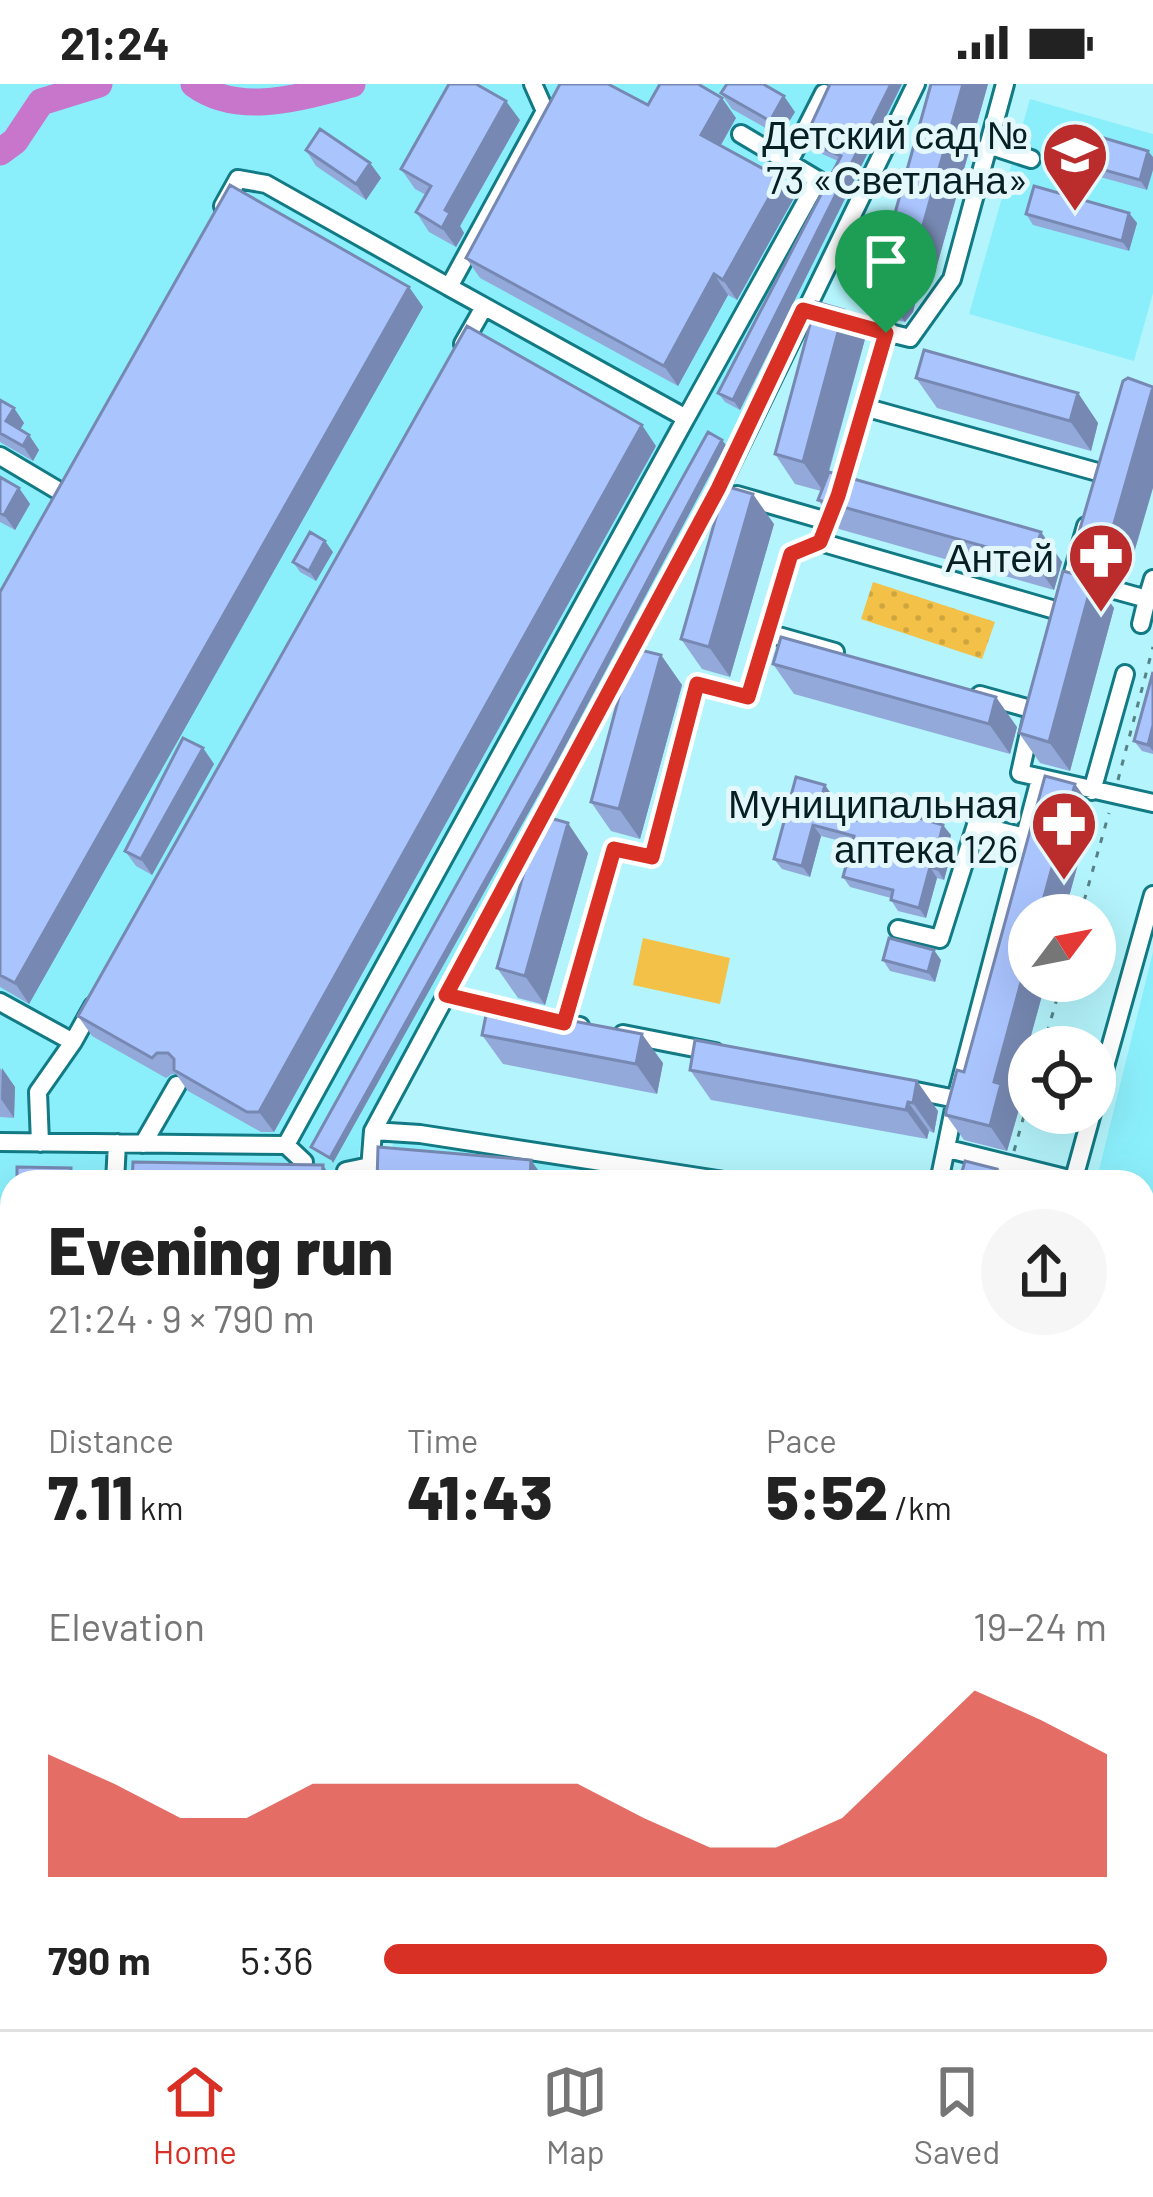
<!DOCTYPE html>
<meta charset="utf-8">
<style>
:root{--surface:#fff;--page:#f6f6f6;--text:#222;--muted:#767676;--line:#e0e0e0;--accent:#d93025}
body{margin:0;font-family:Barlow,sans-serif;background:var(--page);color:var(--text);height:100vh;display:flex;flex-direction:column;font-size:45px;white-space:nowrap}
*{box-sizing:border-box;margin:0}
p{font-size:39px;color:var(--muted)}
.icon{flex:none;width:66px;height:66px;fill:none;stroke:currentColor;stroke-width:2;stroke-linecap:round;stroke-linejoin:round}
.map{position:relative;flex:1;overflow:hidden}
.panel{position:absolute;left:0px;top:1086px;width:1155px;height:861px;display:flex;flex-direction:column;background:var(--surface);border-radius:36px 36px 0 0;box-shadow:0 12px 48px #0002}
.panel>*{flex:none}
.needle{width:78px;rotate:58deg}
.tools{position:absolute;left:1008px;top:810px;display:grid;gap:24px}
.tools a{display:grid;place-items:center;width:108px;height:108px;border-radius:50%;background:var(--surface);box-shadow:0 12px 48px #0002;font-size:60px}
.pin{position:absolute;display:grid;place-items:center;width:102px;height:102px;color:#fff;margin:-123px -51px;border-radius:50% 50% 50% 0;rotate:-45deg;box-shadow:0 0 12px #0007}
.pin .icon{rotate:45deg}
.round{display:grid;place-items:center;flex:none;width:126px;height:126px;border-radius:63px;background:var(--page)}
.summary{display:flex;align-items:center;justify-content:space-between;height:204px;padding:0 48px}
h1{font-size:66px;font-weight:800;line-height:90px}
.stats{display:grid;grid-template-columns:repeat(3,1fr);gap:18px;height:204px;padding:12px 48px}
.stats div{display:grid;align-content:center}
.stats b{font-size:60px;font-weight:800}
.stats small{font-size:33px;font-weight:400}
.stats p{font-size:33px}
.chart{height:336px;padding:24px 48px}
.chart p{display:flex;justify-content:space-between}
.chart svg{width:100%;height:216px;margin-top:12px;fill:var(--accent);opacity:.7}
ul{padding:0 48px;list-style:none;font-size:39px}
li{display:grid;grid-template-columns:192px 144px 1fr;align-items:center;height:90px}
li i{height:30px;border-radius:15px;background:var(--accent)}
.status{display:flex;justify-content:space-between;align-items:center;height:84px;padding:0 60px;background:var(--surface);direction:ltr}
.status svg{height:33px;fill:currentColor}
.tab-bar{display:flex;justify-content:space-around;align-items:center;height:168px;border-top:3px solid var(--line);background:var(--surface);font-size:33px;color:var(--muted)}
.tab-bar a{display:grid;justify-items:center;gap:6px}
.tab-bar .active{color:var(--accent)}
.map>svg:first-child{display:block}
.built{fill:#8beffb}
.green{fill:#f3c048}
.park{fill:url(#park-dots)}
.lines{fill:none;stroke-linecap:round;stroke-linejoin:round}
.river{stroke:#c776cb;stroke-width:27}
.minor-casing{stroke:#127a84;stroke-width:22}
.major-casing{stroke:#1e828d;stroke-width:27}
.path{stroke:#568287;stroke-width:3;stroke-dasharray:6 9;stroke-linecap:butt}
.minor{stroke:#fff;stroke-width:16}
.major{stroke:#80d4dd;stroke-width:21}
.wall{fill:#92a9da}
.shaded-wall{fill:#7789b2}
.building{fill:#aac4fe;stroke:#7789b2;stroke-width:3}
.route-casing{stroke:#fff;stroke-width:24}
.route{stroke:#d93025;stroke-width:15}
.labels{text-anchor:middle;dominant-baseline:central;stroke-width:10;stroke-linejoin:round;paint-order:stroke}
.poi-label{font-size:39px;fill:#051f22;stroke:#e4f8fb;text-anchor:end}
</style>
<div class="status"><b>21:24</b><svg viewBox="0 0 49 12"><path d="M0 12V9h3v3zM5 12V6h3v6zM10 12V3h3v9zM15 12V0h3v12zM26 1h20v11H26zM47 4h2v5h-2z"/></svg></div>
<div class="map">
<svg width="1153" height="1945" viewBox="0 0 1153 1945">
<defs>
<pattern id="park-dots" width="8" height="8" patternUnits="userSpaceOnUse" patternTransform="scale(3)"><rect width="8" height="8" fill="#f3c048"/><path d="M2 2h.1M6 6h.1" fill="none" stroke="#cfa53f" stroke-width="1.8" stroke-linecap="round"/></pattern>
</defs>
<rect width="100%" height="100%" fill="#b4f4fc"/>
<path class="built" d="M0 0H922L720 403 361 1057 355 1098H12V1330H0Z
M1030 15 1153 50V209L1134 277 969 230Z
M1153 868V1216L1143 1213V1098H1096Z
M394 1054 671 1098H386Z"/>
<path class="green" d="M643 854 730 874 720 920 633 901Z"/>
<path class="park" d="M873 498 995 538 982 575 861 535Z"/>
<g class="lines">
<path class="river" d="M194 0C239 33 301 13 352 0
M0 68 15 57 41 18 99 0"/>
<g class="minor-casing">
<path id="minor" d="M533 0 545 27 449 203 686 334 818 96 741 50
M988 61 1031 75
M789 78 824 9
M223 122 238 95 266 100 449 203
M833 235 910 254 952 195 1005 0
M463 260 484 223
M864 323 1101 389
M0 372 59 407
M737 411 827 437
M820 458 838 412 886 249
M1078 496 1147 515 1153 495
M1067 510 1086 442
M1141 540 1147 515
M768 549 791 470 820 458 1062 528
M980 611 1034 626 1020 689 1153 719
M1092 707 1125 590
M898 845 940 855 976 741 1025 753
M446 911 510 926
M0 918 73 958 93 922
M580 942 564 939 614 765 652 773 697 600 748 613 768 549 835 568
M623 950 715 968
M906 1005 956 1015 939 1098
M958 1007 1040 695
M1095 1018 1153 811
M0 1058 286 1061 304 1078
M40 1059 38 1008 73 958
M143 1060 177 1001
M286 1061 686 334
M948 1065 1073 1096
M346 1087 370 1082
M115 1098 117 1059
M369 1098 373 1047
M731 1098 420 1050 373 1047 719 405 916 0
M1073 1098 1092 1029
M0 1156H12
M0 1223 12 1222
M1143 1236 1153 1239
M1143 1288 1153 1290
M1143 1610 1151 1613 1143 1634
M1146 1678 1153 1655
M1143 1737 1153 1740
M0 1783 12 1782
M1143 1852 1153 1855
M0 1924 12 1923
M286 1935V1945
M559 1935V1945
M939 1935V1945
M998 1935 1000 1945
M1026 1935 1027 1945
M848 1945 854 1935
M1096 1945 1153 1942"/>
</g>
<g class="major-casing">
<path id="major" d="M0 1583H12
M0 1629H12
M1143 1677 1153 1680"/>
</g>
<path class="path" d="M1118 696 1153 563
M1080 831 1109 729
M1043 963 1062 897
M1014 1067 1029 1014
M0 1532 12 1533
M0 1656H12
M1143 1710 1153 1712
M975 1935 977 1945
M867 1945 912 1943"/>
<use href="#minor" class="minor"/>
<use href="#major" class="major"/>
</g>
<path class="wall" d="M830 0H902L740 326 725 318 718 309 838 77 811 65 804 56Z
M931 0H988L932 199 921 196 913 228 905 238 881 232 863 206 885 165Z
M721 9 795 28 780 52 732 25Z
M648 21 736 34 721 61 780 94 794 114 737 216 728 211 678 302 480 194 466 174Z
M520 36 460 142 464 149 456 163 429 148 416 128 426 111 415 105 401 85Z
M306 66 370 79 381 94 366 116 316 82Z
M1148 67 1147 106 1086 89 1079 79Z
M1129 129 1137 139 1129 167 1033 141 1026 130Z
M409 203 423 223 29 920 0 903V508Z
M844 226 865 255 829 388 1041 448 1062 478 1054 506 839 445 818 416 821 407 795 400 775 370Z
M916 294 1078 309 1098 339 1091 367 937 324Z
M1153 301 1127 493 1098 485 1077 455Z
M0 316 14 324 24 339 20 346 29 351 39 366 33 377 0 358Z
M656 362 274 1048H261L188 1007 176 990H172L166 994 92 952 78 932Z
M0 393 19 404 30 420 15 446 0 438Z
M774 440 730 593 702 585 681 555Z
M333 468 316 497 300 488 293 478Z
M1093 495 1114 524 1070 687 1040 679 1019 649Z
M661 571 682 601 640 755 611 747 591 718Z
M773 580 1017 643 1010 670 794 610Z
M1153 588V670L1142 667 1134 657Z
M203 664 214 680 152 791 136 782 125 767Z
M832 711 827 728 856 736 901 729 951 751 944 775 948 781 944 796 937 794 926 834 898 827 891 816V814L850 803 843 793 852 760 821 752 810 793 782 785 774 775Z
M1093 725 1013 1017 1019 1025 1007 1067 964 1056 946 1031 964 988Z
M588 769 545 921 518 914 497 884Z
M883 876H941L935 898 890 887Z
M482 951 663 979 657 1010 503 980Z
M695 956 938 1027 934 1049 929 1047 927 1055 711 1016 690 986Z
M0 984 15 1003 14 1034 0 1033Z
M1143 1124 1153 1129V1163L1143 1160Z
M0 1223H12V1294H0Z
M1143 1249 1153 1251V1277L1143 1275Z
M1143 1291 1153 1293V1350L1143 1349Z
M1153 1361V1402L1143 1400V1363Z
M1153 1419V1577L1143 1574V1439Z
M0 1432H12V1488H0Z
M0 1702H12V1761H0Z
M1153 1755V1837H1149L1143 1835V1763Z
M0 1818H12V1882H0Z
M54 1935H235V1945H61Z"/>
<path class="shaded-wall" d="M891 0H902L740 326 733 316Z
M963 0H988L932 199 914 173Z
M784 12 795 28 780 52 770 37Z
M722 14 736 34 715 71 701 51Z
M506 17 520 36 460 142 464 149 456 163 442 144 445 126Z
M1148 67 1153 73V86L1147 106 1140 96Z
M370 79 381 94 366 116 356 100Z
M780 94 794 114 737 216 723 196Z
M1129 129 1137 139 1129 167 1122 157Z
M903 170 921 196 913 228 905 238 887 213Z
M714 190 728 211 678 302 664 282Z
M409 203 423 223 29 920 15 899Z
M844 226 865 255 823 407 803 378Z
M1153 303V404L1127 493 1107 464Z
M1078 309 1098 339 1091 367 1070 337Z
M14 324 24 339 16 352 6 337Z
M642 341 656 362 274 1048 259 1028Z
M29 351 39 366 33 377 23 362Z
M722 356 726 361 557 678 333 1079 330 1074Z
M19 404 30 420 15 446 4 431Z
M753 410 774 440 730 593 709 563Z
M1041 448 1062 478 1054 506 1033 476Z
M325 457 333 468 316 497 309 487Z
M1093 495 1114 524 1070 687 1049 658Z
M661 571 682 601 640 755 619 725Z
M996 613 1017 643 1010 670 989 640Z
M1153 641V667L1148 661Z
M203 664 214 680 152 791 141 775Z
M1075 700 1093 725 1064 831H1039Z
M825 701 832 711 825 736 818 726Z
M568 739 588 769 545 921 525 892Z
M813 741 821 752 810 793 802 782Z
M943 741 951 751 944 775 948 781 944 796 937 785 936 769Z
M930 783 937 794 926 834 919 824Z
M934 866 941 876 935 898 928 888Z
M1029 869V897H1046L1013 1017 1019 1025 1007 1067 990 1042 994 998Z
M642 950 663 979 657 1010 636 980Z
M2 984 15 1003 14 1034 1 1015Z
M917 997 938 1027 934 1049 913 1019Z
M908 1018 929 1047 927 1055 906 1026Z
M531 1076 545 1096V1098H530Z
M323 1081 334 1098H322Z
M71 1084 81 1098H70Z
M997 1085 1001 1091 999 1098H993Z
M1151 1126 1153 1129V1161L1145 1149Z
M1153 1538V1570L1146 1560Z
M42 1935H44L51 1945H42Z
M219 1935H235V1945H226Z
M722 1935H734L741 1945H722Z
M752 1935H820L811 1945H745Z"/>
<path class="building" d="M449 0H476L506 17 445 126 450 129 442 144 416 128 431 102 401 85Z
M560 0H608L648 21 660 0H698L722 14 701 51 780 94 723 196 714 190 664 282 466 174Z
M727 0H763L784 12 770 37 721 9Z
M830 0H891L733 316 718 309 841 72 804 56Z
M931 0H963L914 173 903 170 895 202 887 213 863 206 875 162 885 165Z
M320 45 370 79 356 100 306 66Z
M1087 49 1148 67 1140 96 1079 79Z
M230 101 409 203 15 899 0 891V508Z
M1034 102 1129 129 1122 157 1026 130Z
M816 218 844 226 803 378 775 370Z
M467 242 642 341 259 1028H247L174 986V975L168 969H157L152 974 78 932Z
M924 266 1078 309 1070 337 916 294Z
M1128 294 1153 303 1107 464 1077 455 1123 297Z
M0 316 14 324 6 337 29 351 23 362 0 349Z
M708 348 722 356 554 673 330 1074 311 1063Z
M829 388 1041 448 1033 476 818 416Z
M0 393 19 404 4 431 0 429Z
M725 402 753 410 709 563 681 555Z
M310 448 325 457 309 487 293 478Z
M1063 487 1093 495 1049 658 1019 649Z
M781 553 996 613 989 640 773 580Z
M632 564 661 571 619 725 591 718Z
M1153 588V641L1148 661 1134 657Z
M183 654 203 664 141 775 125 767Z
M1045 692 1075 700 1039 831H1029V869L994 998 1001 1000 990 1042 946 1031V1027L957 986 964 988Z
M796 693 825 701 818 726 856 736 863 710 893 718 891 726 943 741 936 769 941 770 937 785 930 783 919 824 891 816 893 806 843 793 854 752 813 741 802 782 774 775Z
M540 731 568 739 525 892 497 884Z
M889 854 934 866 928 888 883 876Z
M488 921 642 950 636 980 482 951Z
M695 956 917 997 913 1019 908 1018 906 1026 690 986Z
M378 1063 531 1076 530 1098H377Z
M965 1077 997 1085 993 1098H959Z
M133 1078 323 1081 322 1098H132Z
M17 1083 71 1084 70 1098H17Z
M601 1092 648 1098H600Z
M1143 1124 1151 1126 1145 1149 1143 1148Z
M1146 1178 1153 1180V1212L1143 1209V1189Z
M0 1223H12V1278H0Z
M1143 1249 1153 1251V1270L1143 1268Z
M1143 1291 1153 1293V1343L1143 1341Z
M1151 1360 1153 1361V1389L1143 1387V1363Z
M1149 1418 1153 1419V1538L1146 1560 1143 1559V1439Z
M0 1432H12V1468H0Z
M0 1702H12V1739H0Z
M1153 1755V1799L1143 1800V1763L1146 1757Z
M0 1818H12V1839L0 1840Z
M13 1935H42V1945H14Z
M561 1935H722V1945H561Z
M737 1935H752L744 1944Z"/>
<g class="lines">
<g class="route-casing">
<path id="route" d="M803 226 886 249 838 412 820 458 791 470 748 613 697 600 652 773 614 765 564 939 446 911 718 405Z"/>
</g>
<use href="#route" class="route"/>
</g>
<defs>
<g id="school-pin" transform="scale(3.45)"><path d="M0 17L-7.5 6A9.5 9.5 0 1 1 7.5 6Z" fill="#bb2c2d" stroke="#e4f8fb"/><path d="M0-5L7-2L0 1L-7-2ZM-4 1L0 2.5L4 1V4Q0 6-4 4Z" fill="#fff"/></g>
<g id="pharmacy-pin" transform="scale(3.45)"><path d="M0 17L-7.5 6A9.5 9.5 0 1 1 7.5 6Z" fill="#bb2c2d" stroke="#e4f8fb"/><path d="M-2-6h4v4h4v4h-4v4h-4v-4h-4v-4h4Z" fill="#fff"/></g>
</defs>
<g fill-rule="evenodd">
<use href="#school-pin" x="1075" y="71"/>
<use href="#pharmacy-pin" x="1101" y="472"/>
<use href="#pharmacy-pin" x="1064" y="740"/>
</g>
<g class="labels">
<g class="poi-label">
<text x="1028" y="49">Детский сад №<tspan x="1028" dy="45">73 «Светлана»</tspan></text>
<text x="1054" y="472">Антей</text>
<text x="1018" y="718">Муниципальная<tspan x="1018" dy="45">аптека 126</tspan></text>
</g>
</g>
</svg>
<div class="tools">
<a><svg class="needle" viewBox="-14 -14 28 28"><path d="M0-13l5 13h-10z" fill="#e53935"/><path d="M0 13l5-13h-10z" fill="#767676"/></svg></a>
<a><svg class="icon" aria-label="locate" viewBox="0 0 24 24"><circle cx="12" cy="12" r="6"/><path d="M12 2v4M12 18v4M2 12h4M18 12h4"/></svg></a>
</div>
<div class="pin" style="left:886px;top:249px;background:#1e9e55"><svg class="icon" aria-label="arrive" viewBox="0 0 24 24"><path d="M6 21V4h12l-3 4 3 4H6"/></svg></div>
<section class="panel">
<div class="summary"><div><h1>Evening run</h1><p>21:24 · 9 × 790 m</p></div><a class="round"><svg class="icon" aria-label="share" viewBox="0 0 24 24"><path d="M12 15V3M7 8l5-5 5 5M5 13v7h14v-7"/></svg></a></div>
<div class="stats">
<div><p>Distance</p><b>7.11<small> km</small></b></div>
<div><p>Time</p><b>41:43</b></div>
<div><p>Pace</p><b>5:52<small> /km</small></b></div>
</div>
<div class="chart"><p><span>Elevation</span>19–24 m</p>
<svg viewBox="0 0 160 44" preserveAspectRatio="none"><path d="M0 44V19L10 25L20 32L30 32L40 25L50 25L60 25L70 25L80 25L90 32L100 38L110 38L120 32L130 19L140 6L150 12L160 19V44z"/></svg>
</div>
<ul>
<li><b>790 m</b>5:36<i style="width:100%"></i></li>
</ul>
</section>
</div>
<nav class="tab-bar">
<a class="active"><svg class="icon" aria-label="home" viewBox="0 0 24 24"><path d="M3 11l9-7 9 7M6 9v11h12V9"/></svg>Home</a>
<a><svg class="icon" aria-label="map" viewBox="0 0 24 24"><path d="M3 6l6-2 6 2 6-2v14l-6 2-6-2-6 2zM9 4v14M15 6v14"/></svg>Map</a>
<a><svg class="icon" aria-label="saved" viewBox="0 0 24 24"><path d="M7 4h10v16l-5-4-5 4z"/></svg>Saved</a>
</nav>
